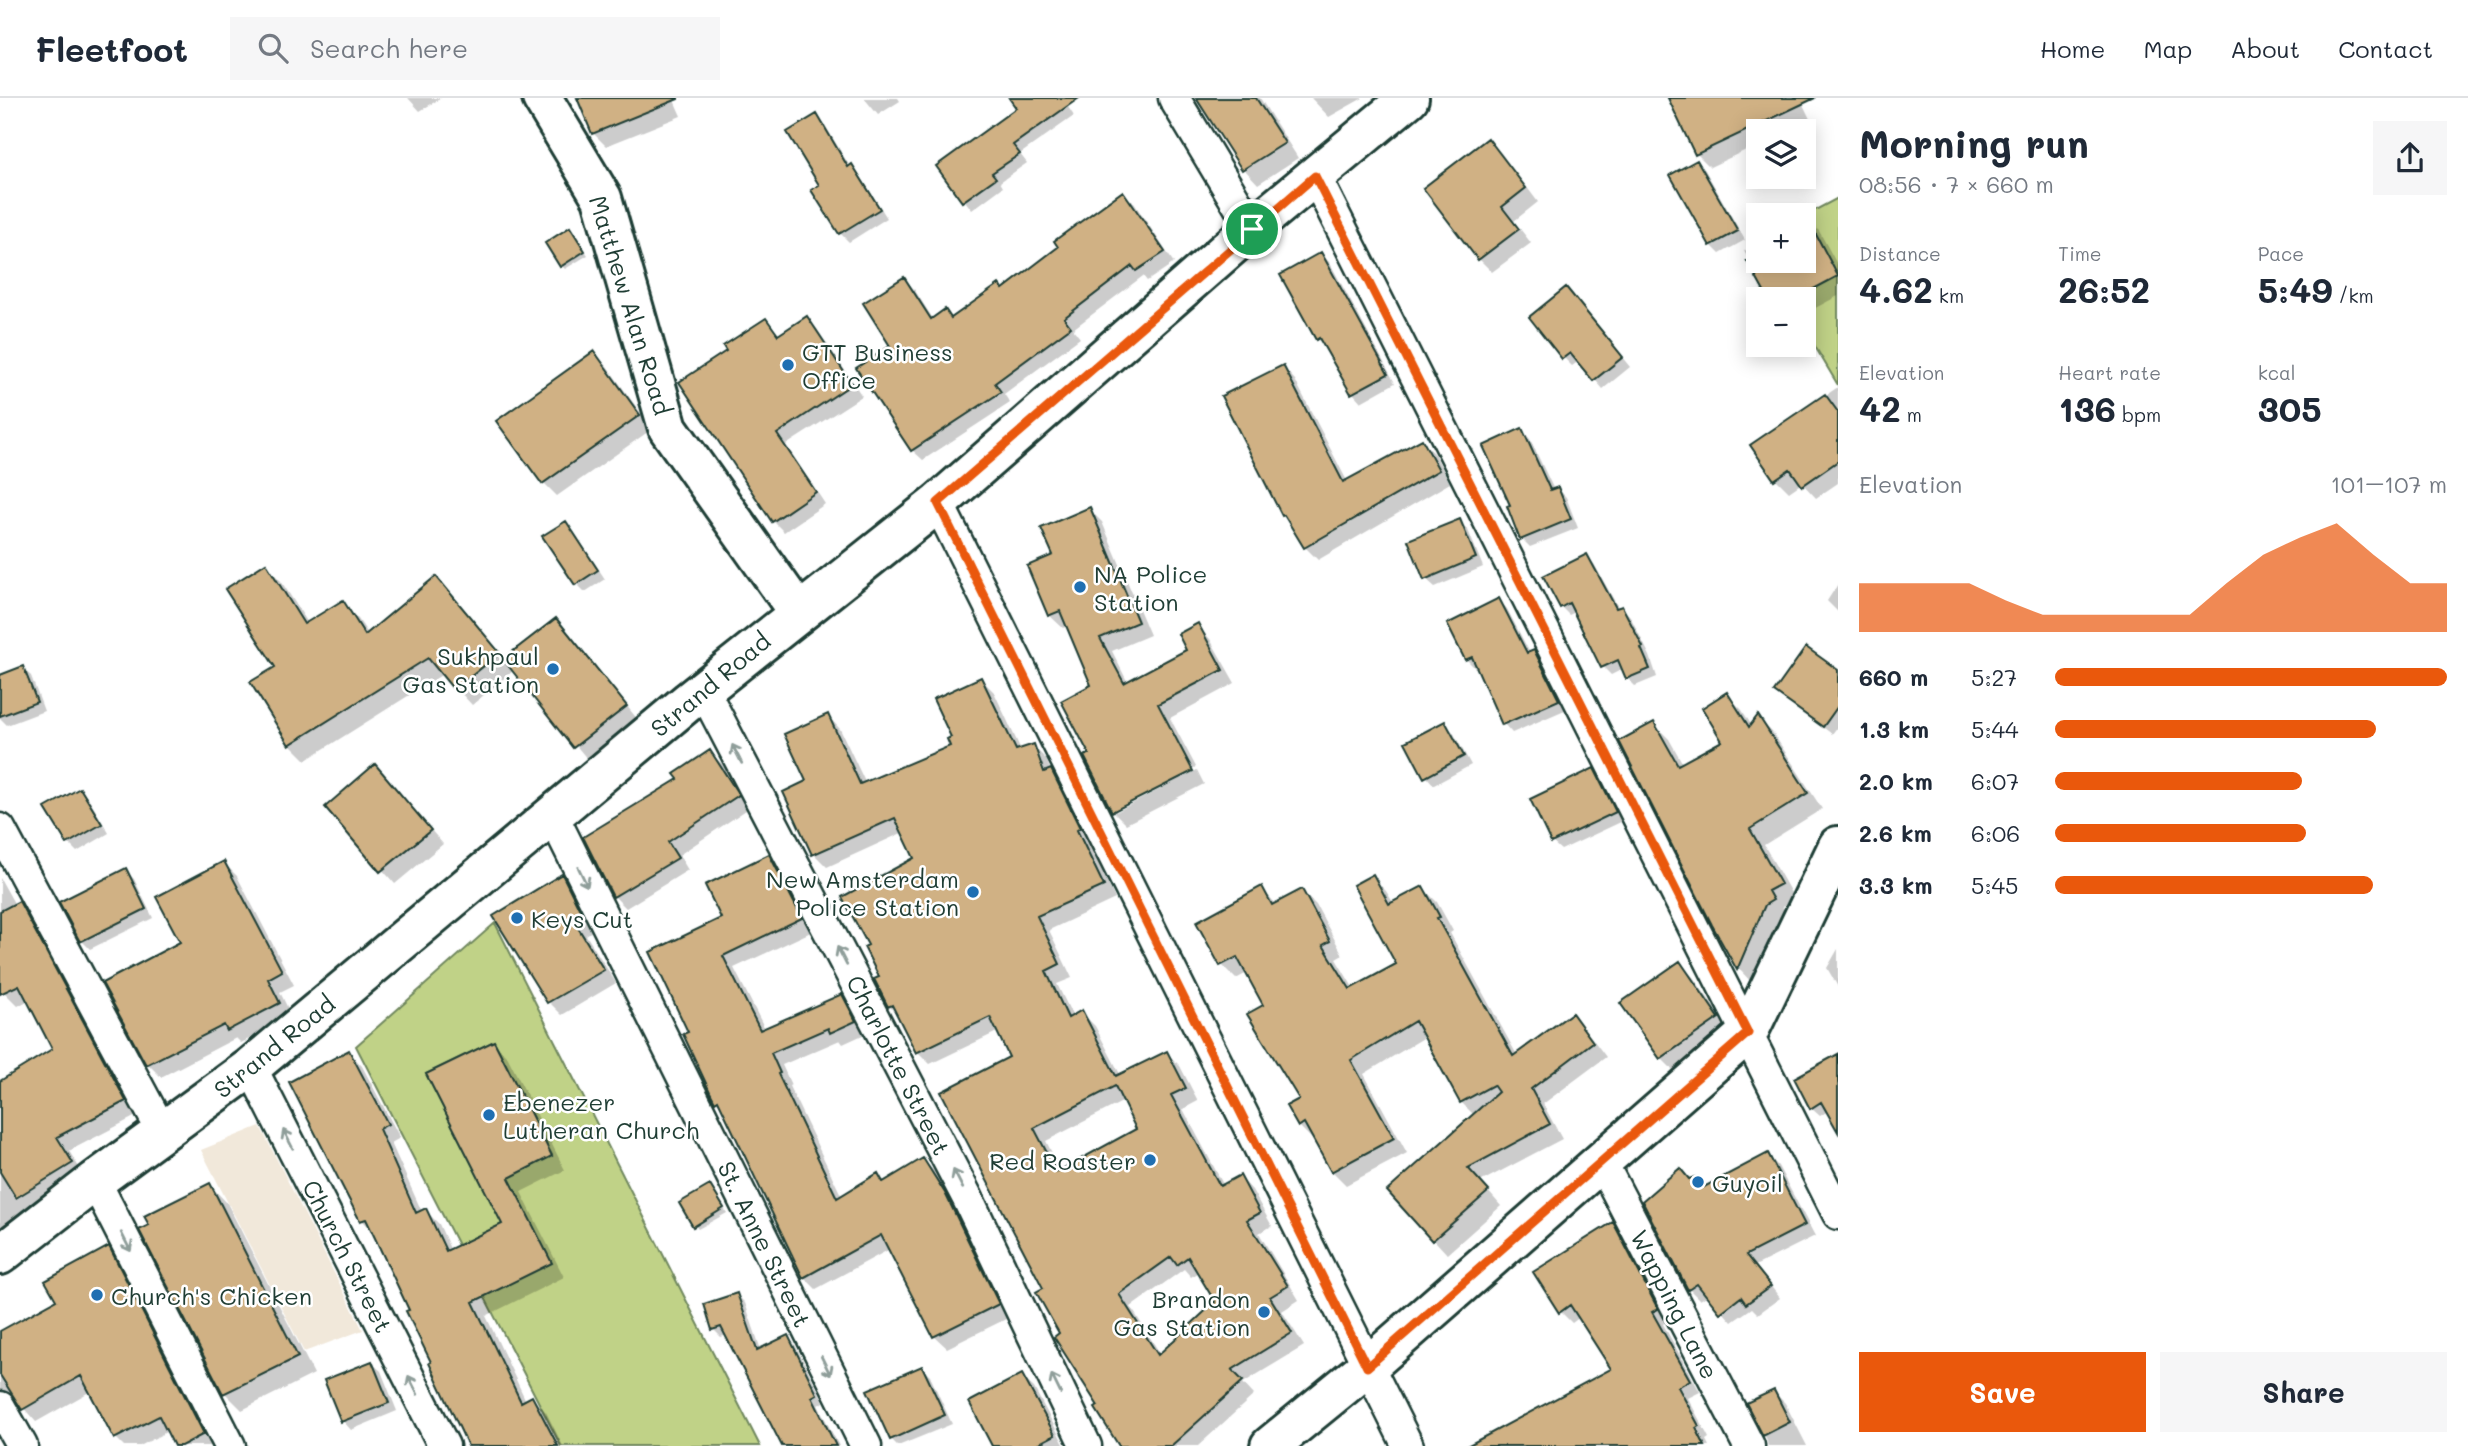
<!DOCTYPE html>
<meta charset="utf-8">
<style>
:root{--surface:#fff;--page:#f6f6f7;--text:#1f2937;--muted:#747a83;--line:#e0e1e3;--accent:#ea580c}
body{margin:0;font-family:Mali,sans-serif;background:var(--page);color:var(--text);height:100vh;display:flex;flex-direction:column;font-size:26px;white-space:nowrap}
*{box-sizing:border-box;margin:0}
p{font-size:23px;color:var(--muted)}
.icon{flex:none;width:38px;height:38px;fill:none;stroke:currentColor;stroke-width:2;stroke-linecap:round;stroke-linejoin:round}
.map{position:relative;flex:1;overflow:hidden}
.drawer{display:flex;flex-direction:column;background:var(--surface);width:630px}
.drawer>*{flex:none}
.controls{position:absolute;left:1746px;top:21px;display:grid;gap:14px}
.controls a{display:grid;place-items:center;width:70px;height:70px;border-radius:0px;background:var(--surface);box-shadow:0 4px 18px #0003;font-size:35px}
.pin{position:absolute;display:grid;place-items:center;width:60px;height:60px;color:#fff;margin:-30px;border:4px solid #fff;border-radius:50%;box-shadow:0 2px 7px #0007}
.round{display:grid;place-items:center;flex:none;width:74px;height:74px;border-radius:0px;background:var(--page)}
.overview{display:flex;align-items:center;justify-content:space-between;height:119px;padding:0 21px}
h1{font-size:38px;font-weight:700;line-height:52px}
.metrics{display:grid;grid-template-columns:repeat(3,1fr);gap:10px;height:119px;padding:7px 21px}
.metrics div{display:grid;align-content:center}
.metrics b{font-size:35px;font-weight:700}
.metrics small{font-size:19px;font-weight:400}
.metrics p{font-size:19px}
.chart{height:196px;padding:14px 21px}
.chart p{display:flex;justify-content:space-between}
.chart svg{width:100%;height:126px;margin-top:7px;fill:var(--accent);opacity:.7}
.action{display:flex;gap:14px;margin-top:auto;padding:14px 21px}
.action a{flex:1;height:80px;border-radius:0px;background:var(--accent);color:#fff;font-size:28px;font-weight:700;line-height:80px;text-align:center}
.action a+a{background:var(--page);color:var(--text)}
ul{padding:0 21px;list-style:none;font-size:23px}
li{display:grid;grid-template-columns:112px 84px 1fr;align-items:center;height:52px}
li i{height:18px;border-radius:9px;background:var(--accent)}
header{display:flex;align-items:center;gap:42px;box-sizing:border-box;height:98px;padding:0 35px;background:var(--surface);border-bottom:2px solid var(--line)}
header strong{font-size:33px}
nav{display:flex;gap:38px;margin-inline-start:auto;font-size:24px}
.search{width:490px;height:63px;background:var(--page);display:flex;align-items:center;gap:18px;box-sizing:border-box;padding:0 24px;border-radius:0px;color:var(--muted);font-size:26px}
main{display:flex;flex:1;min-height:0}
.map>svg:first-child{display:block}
.built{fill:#f1e8da}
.garden{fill:#c0d287;stroke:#70885e;stroke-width:2;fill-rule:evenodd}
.shadow{fill:#0003;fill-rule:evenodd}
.building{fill:#d0b184;stroke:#1f3d34;stroke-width:2;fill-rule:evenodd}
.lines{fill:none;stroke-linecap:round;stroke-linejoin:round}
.street-casing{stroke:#1f3d34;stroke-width:35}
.secondary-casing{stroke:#1f3d34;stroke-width:44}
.street{stroke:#fff;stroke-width:30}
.secondary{stroke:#fff;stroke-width:38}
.oneway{stroke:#8f9e9a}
.route-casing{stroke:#fff;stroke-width:14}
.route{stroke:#ea580c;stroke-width:9}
.poi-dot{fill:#1f6fb2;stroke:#fff;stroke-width:2.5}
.labels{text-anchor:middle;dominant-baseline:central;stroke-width:5;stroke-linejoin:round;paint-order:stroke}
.street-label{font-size:24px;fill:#1f3d34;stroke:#fff}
.poi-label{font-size:24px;fill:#1f3d34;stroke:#fff;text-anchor:start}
</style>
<header>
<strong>Fleetfoot</strong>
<div class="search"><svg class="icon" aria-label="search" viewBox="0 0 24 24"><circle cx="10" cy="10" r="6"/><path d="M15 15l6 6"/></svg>Search here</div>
<nav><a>Home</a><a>Map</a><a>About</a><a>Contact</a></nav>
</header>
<main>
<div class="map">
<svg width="1838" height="1348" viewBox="0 0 1838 1348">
<rect width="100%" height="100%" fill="#fff"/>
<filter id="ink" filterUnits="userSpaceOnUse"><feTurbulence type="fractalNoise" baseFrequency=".0143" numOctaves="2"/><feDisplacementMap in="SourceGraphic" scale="14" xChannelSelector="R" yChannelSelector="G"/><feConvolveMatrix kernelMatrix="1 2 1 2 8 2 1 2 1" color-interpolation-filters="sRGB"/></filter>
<g filter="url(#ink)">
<path class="built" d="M260 1028 363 1232 304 1254 201 1052Z"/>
<path class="garden" d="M1838 100V287L1804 230V201H1787L1764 163H1804V118Z
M495 825 760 1348H561L356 948ZM494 943 552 1057 485 1092 426 976Z"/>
<path class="shadow" d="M408 0H441L420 13Z
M579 0H673L681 18 606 48 593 35Z
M864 0H898L900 3 878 17Z
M1011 0H1062L1074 18 1020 56 1027 65 1000 84 1003 89 972 112 939 69 1019 10Z
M1210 0H1260L1298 60 1258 86 1244 71 1201 5Z
M1311 0H1363L1329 19Z
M1670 0H1800L1810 21 1785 33H1759V46L1710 69 1697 56Z
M817 18 825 27 850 69 860 77 887 120 849 144 840 135Z
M1488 42 1501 55 1538 104 1514 123 1531 145 1492 174 1479 161 1425 91Z
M1697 64 1705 72 1745 142 1720 156 1711 147Z
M1123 95 1134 105 1174 165 1147 183 1143 178 1073 231 1080 240 1004 296 1010 305 923 362 912 352 893 248 904 181 914 191 933 221 945 213 953 221 1003 193 1061 149Z
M1806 120 1819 133 1838 168V198L1804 216V201H1770L1744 153 1759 146V163H1804Z
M573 135 588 157 565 171 562 168Z
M1321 156 1330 165 1395 285 1361 304 1353 295 1326 249 1317 241Z
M1574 200 1630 269 1603 291 1579 263 1572 268 1564 260Z
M806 220 817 231 862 298 786 347 825 406 784 434 773 423 729 253 766 222 780 238Z
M594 255 607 268 652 331 557 398 544 385 499 323Z
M1283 269 1295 282 1347 383 1421 343 1434 355 1450 385 1318 462 1305 449Z
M1838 289V385L1816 400 1802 385 1789 394 1776 381 1752 347Z
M1522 332 1530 341 1554 392 1558 391 1566 399 1578 430 1530 449 1522 441 1513 408Z
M1089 411 1102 424 1150 537 1112 553 1128 585 1189 553 1197 527 1210 541 1235 585 1170 620 1196 669 1116 710V714L1197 672 1204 686 1126 726 1113 713 1091 657 1093 588 1068 528 1063 530 1049 517 1055 458Z
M1459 423 1468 432 1483 469 1435 489 1426 481Z
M566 425 574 434 605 481 585 494 576 485Z
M1586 458 1594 466 1619 511 1622 510 1630 518 1650 558 1657 579 1635 588 1627 580 1623 571 1611 577 1603 569 1575 514 1569 517 1561 509Z
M265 467 281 483 308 525 342 504 358 521 369 537 436 481 505 561 556 522 569 535 638 622 588 662 514 572 472 607 443 576 306 662 290 646 277 570Z
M1838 486V514L1827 503Z
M1499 502 1507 511 1530 555 1534 554 1542 562 1567 611 1512 635 1504 626 1478 568 1475 570 1466 561Z
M22 570 31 578 44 613 7 627 0 620V578Z
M1838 574V628L1832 636 1776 594Z
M981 581 994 594 1021 652 1033 648 1046 661 1051 674 1064 686 1092 743 1089 745 1115 801 1049 832 1072 880 1057 886 1073 919 1082 915 1095 928 1121 978 1167 955 1180 968 1198 1003 1183 1011 1224 1088 1240 1079 1252 1092 1272 1128 1259 1135 1299 1202 1282 1213 1304 1248 1243 1285 1254 1297 1198 1348H1121L1061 1236 1045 1191 1012 960 999 933 930 966 917 953 900 919 889 908 871 848 917 761 904 734 827 769 814 756 808 684 828 618 840 631 866 686 952 649 953 640ZM1124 1003 1138 1032 1061 1073 1046 1043ZM1184 1171 1191 1179 1198 1174 1217 1205 1161 1257 1131 1209Z
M1726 596 1742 612 1752 628 1758 620 1773 635 1822 711 1764 747 1795 802 1782 809 1787 818 1780 822 1753 886 1739 871 1713 826 1654 626 1669 641 1683 666 1724 643Z
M1444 625 1453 634 1471 667 1434 687 1426 678Z
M710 654 722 666 749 710 679 757 688 772 626 810 614 798 680 682Z
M1593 672 1602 681 1623 723 1561 752 1552 744Z
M388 682 443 746 395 786 327 709Z
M80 692 88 700 109 735 77 754 68 745Z
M769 758 781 770 813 833 734 870 765 931 841 898 853 910 867 935 843 946 840 942 782 967 791 987 789 988 842 1099 878 1077 885 1084 923 1062 935 1074 963 1121 1010 1219 947 1250 934 1238 890 1151 816 1191 804 1179 725 1011 716 1003 690 935 724 821Z
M224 765 237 778 294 887 280 894 292 919 241 945 236 940 161 979 148 966 182 845Z
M125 772 134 781 153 820 90 851 82 843Z
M562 778 575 791 595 831 586 837 616 885 562 917 549 904 496 818Z
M1372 779 1386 793 1394 806 1423 790 1437 804 1453 833 1450 835 1517 957 1571 917 1585 931 1606 959 1543 1006 1562 1041 1480 1084 1501 1108 1447 1156 1389 1093 1474 1017 1461 1004 1425 939 1364 976 1407 1055 1346 1087 1332 1073 1315 1041 1313 1042 1299 1028 1302 1002 1265 908 1247 875 1236 881 1222 867 1262 791 1277 807 1302 793 1316 807 1343 857 1336 861 1354 891 1399 867Z
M0 780 15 807 19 805 32 819 138 1017 69 1053 85 1079 7 1127 11 1135 0 1142V984L54 952 29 902 18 908 4 894 0 886Z
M1838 851V889L1827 870Z
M1680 866 1693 879 1731 933 1674 973 1661 960Z
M494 945 507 958 565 1072 521 1094 564 1179 486 1218 526 1303 532 1300 546 1314 563 1348H470L376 1136 362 1122 291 984 349 954 362 968 400 1040 391 1045 422 1114 425 1112 439 1126 451 1153 504 1127Z
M1838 960V1030L1828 1013 1820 1018 1811 1010Z
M1768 1058 1778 1068 1815 1138 1755 1168 1780 1200 1758 1216 1752 1210 1732 1224 1708 1197 1700 1202 1689 1191 1644 1104 1690 1082 1704 1090Z
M210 1087 227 1105 314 1276 242 1312 224 1294Z
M710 1089 727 1115 698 1131 695 1127Z
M1613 1126 1624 1138 1668 1223 1663 1226 1700 1294 1688 1300 1709 1340 1706 1342 1709 1348H1483L1614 1272 1580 1219 1572 1225 1560 1213Z
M108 1151 122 1164 216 1348H176L168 1333 140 1348H124L116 1340 91 1293 36 1324 20 1306 5 1307 0 1312V1235L58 1203Z
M737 1197 745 1205 761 1252 787 1239 795 1247 824 1304 818 1307 839 1348H783L727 1237 721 1239 713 1231Z
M372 1265 381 1273 397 1313 351 1332 343 1323Z
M921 1270 930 1278 952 1326 898 1348 891 1341Z
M1021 1278 1034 1290 1065 1348H994Z
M1774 1294 1785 1305 1807 1348H1768L1766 1340 1749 1306Z"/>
<path class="building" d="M577 0H678V1L592 36Z
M1009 0H1079L1013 47 1020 56 992 75 996 80 962 104 936 68 1016 10Z
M1196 0H1256L1285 45 1242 72Z
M1668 0H1815L1695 57Z
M817 16 848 69 852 66 880 111 839 136 811 92 819 87 787 34Z
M1488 40 1526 90 1502 109 1519 131 1478 162 1423 90Z
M1697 62 1738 133 1710 148 1670 77Z
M1123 93 1165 154 1136 173 1132 168 1064 220 1071 229 995 285 1001 294 911 353 856 270 890 248 863 205 904 179 931 221 945 211 951 220 999 186 1003 191 1058 149 1054 143Z
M1804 114 1838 178 1795 201H1768L1747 163H1804Z
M570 129 585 153 560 169 545 145Z
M1321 154 1388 276 1351 296 1319 240 1316 242 1280 177Z
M1566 189 1623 259 1593 283 1570 255 1562 261 1529 219Z
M807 218 852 286 777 336 816 394 772 424 679 284 726 253 723 248 766 220 778 237Z
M594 253 640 317 542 386 496 323Z
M1283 267 1343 384 1422 341 1439 372 1304 450 1284 417 1282 418 1221 298Z
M1825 296 1838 314V363L1802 388 1790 371 1774 382 1750 347Z
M1522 330 1550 392 1558 389 1571 421 1520 442 1507 408 1510 407 1483 348Z
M1090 409 1138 524 1100 540 1124 585 1186 552 1178 536 1198 525 1223 572 1158 606 1193 673 1112 714 1084 658 1089 656 1061 603 1091 587 1060 513 1048 518 1027 468 1053 457 1041 430Z
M1460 421 1476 460 1424 482 1408 442Z
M566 423 598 472 575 487 542 438Z
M1587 456 1616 510 1622 508 1643 549 1641 550 1650 571 1626 581 1618 562 1601 570 1569 505 1560 510 1543 478Z
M266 465 304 526 343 502 365 537 436 478 500 555 454 592 428 560 289 647 250 584 275 569 225 491Z
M1499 500 1527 555 1534 552 1559 602 1502 627 1472 559 1465 562 1447 526Z
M556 520 627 608 573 650 503 561Z
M1806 549 1838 572V608L1823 629 1774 594Z
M23 568 37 604 0 618V577Z
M981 579 1016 652 1034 646 1044 674 1051 671 1080 730 1077 732 1104 788 1037 818 1060 866 1046 873 1068 920 1082 912 1116 978 1167 953 1186 990 1171 997 1220 1088 1240 1077 1260 1115 1247 1122 1288 1188 1270 1199 1292 1235 1232 1272 1243 1283 1171 1348H1119L1095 1310 1098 1308 1054 1239 1059 1235 1036 1194 1043 1190 941 994 1009 959 990 919 916 955 892 907 888 909 874 881 879 879 864 849 868 847 842 799 914 760 895 720 812 757 783 694 806 683 784 636 828 616 860 686 950 648 947 641 951 639 933 601ZM1115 988 1136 1031 1057 1074 1034 1030ZM1171 1159 1177 1167 1188 1159 1215 1204 1158 1257 1119 1196Z
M1727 594 1749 629 1758 617 1808 695 1750 731 1781 786 1768 793 1773 802 1765 807 1737 872 1712 827 1619 643 1654 624 1678 667 1722 643 1702 610Z
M1445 623 1464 658 1424 680 1405 644Z
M710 652 739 697 668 744 678 760 613 799 583 739 678 681 674 676Z
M375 666 431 732 380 774 325 709Z
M1594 670 1616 714 1551 745 1530 701Z
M80 690 102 726 67 746 45 710Z
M769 756 802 820 723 858 760 932 842 896 856 923 830 935 828 930 771 955 780 975 778 976 837 1100 878 1075 883 1084 923 1060 945 1095 999 1206 933 1239 881 1137 803 1180 718 1002 715 1004 710 994 683 936 688 934 650 854 721 820 705 787Z
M224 763 282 873 268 881 280 905 227 933 224 927 146 967 102 885 180 844 156 799Z
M126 770 146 811 80 844 59 804Z
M562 776 583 818 574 823 604 872 547 905 493 818Z
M1373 776 1389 806 1423 788 1440 819 1437 820 1513 958 1572 915 1593 944 1531 991 1550 1026 1468 1070 1489 1093 1432 1143 1387 1093 1498 994 1493 987 1460 1005 1415 923 1351 962 1394 1040 1331 1074 1304 1025 1298 1029 1286 1008 1299 1001 1247 916 1263 907 1237 859 1220 868 1196 824 1262 788 1272 807 1302 791 1330 843 1323 847 1350 891 1396 866 1353 787Z
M19 803 126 1003 57 1039 73 1065 16 1100 0 1074V983L52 951 19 887 0 896V813Z
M1680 863 1719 920 1660 961 1620 905Z
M494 943 552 1058 509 1080 552 1165 473 1204 521 1304 532 1298 558 1348H468L429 1265 431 1264 406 1213 409 1212 366 1121 360 1123 289 984 349 952 388 1026 379 1031 416 1115 426 1110 446 1153 502 1126 426 976Z
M1838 956V1034L1821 1004 1810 1011 1794 980Z
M1768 1055 1805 1127 1746 1157 1771 1188 1746 1206 1741 1199 1720 1215 1697 1186 1688 1192 1642 1103 1680 1070 1689 1081 1695 1079 1704 1089Z
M210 1085 298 1259 223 1296 139 1132 149 1127 144 1118Z
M710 1087 724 1110 693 1129 679 1105Z
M1613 1124 1658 1211 1652 1214 1690 1282 1678 1289 1699 1328 1696 1330 1705 1348H1467L1611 1271 1570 1207 1559 1215 1533 1174Z
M109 1148 204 1336 181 1348H174L159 1318 114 1341 81 1278 22 1312 0 1277V1233L56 1202 45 1183Z
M737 1195 757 1252 788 1237 817 1296 812 1299 836 1348H782L721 1229 712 1232 704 1206Z
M372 1263 389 1305 341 1324 324 1282Z
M922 1268 945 1317 890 1342 867 1292Z
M1022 1276 1055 1337 1034 1348H992L969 1304Z
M1774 1292 1790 1324 1763 1338 1746 1305Z"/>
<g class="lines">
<g class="street-casing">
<path id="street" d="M1174 0 1252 130
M1315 78 1838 1116
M938 405 1408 1348
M703 591 967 1099 1086 1348
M553 718 866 1348
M0 731 163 1035
M251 969 444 1348
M1601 1063 1749 1348
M95 1083 230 1348
M0 1309 22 1348"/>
</g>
<g class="secondary-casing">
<path id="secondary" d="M542 0 602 100 668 330 798 514
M0 1157 95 1083 251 969 689 603 938 405 1252 130 1409 0
M1270 1348 1367 1269 1748 935 1838 748"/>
</g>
<use href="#street" class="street"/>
<use href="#secondary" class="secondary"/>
</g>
<defs><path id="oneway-shaft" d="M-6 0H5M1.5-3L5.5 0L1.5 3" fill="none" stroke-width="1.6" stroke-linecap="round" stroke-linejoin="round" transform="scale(1.75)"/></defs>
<g class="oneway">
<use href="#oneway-shaft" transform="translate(737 656) rotate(-117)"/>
<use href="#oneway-shaft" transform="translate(583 779) rotate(64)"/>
<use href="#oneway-shaft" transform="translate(842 858) rotate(-117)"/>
<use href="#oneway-shaft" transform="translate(288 1041) rotate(-117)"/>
<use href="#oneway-shaft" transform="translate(958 1081) rotate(-117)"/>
<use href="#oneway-shaft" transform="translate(126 1144) rotate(63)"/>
<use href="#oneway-shaft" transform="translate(826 1268) rotate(64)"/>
<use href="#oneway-shaft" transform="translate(1056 1286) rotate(-116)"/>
<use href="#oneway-shaft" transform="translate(413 1287) rotate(-117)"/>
</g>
</g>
<g class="lines" filter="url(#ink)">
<g class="route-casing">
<path id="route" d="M1315 78 1748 935 1367 1269 938 405Z"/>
</g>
<use href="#route" class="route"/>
</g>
<g class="poi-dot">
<circle cx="788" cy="267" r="7"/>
<circle cx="1080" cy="489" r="7"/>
<circle cx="553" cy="571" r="7"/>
<circle cx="973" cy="794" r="7"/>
<circle cx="517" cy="820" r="7"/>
<circle cx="489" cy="1017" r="7"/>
<circle cx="1150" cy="1062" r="7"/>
<circle cx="1698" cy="1084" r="7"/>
<circle cx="97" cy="1197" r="7"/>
<circle cx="1264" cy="1214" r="7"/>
</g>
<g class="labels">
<g class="street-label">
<text transform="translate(631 207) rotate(73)">Matthew Alan Road</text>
<text transform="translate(710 586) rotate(-40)">Strand Road</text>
<text transform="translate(274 948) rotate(-39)">Strand Road</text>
<text transform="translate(899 967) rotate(63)">Charlotte Street</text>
<text transform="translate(765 1146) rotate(64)">St. Anne Street</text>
<text transform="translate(348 1158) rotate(63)">Church Street</text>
<text transform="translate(1675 1206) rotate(63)">Wapping Lane</text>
</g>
<g class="poi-label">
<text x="802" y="253">GTT Business<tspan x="802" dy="28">Office</tspan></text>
<text x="1094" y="475">NA Police<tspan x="1094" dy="28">Station</tspan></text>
<text x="539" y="557" text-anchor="end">Sukhpaul<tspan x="539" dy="28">Gas Station</tspan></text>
<text x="959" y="780" text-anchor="end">New Amsterdam<tspan x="959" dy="28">Police Station</tspan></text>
<text x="531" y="820">Keys Cut</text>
<text x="503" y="1003">Ebenezer<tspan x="503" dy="28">Lutheran Church</tspan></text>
<text x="1136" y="1062" text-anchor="end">Red Roaster</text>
<text x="1712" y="1084">Guyoil</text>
<text x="111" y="1197">Church's Chicken</text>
<text x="1250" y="1200" text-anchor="end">Brandon<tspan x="1250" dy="28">Gas Station</tspan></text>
</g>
</g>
</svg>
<div class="controls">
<a><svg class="icon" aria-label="layers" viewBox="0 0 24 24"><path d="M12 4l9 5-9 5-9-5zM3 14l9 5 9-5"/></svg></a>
<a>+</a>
<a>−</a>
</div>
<div class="pin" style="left:1252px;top:131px;background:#1e9e55"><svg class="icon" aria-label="arrive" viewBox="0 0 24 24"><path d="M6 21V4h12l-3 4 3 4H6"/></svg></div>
</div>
<section class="drawer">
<div class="overview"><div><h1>Morning run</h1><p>08:56 · 7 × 660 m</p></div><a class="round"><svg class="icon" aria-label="share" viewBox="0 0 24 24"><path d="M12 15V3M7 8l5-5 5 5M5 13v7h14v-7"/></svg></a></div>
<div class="metrics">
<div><p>Distance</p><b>4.62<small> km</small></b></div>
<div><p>Time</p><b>26:52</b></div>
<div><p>Pace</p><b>5:49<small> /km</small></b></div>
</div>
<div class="metrics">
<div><p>Elevation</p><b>42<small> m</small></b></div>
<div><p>Heart rate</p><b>136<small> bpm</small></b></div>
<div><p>kcal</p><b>305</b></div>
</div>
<div class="chart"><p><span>Elevation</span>101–107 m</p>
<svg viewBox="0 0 160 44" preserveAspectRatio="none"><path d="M0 44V27L10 27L20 27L30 27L40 33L50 38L60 38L70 38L80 38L90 38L100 27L110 17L120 11L130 6L140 17L150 27L160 27V44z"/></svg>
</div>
<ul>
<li><b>660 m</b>5:27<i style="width:100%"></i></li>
<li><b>1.3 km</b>5:44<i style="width:82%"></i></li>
<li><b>2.0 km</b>6:07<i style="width:63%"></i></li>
<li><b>2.6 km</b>6:06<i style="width:64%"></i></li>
<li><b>3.3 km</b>5:45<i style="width:81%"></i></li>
</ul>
<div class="action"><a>Save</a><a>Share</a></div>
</section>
</main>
